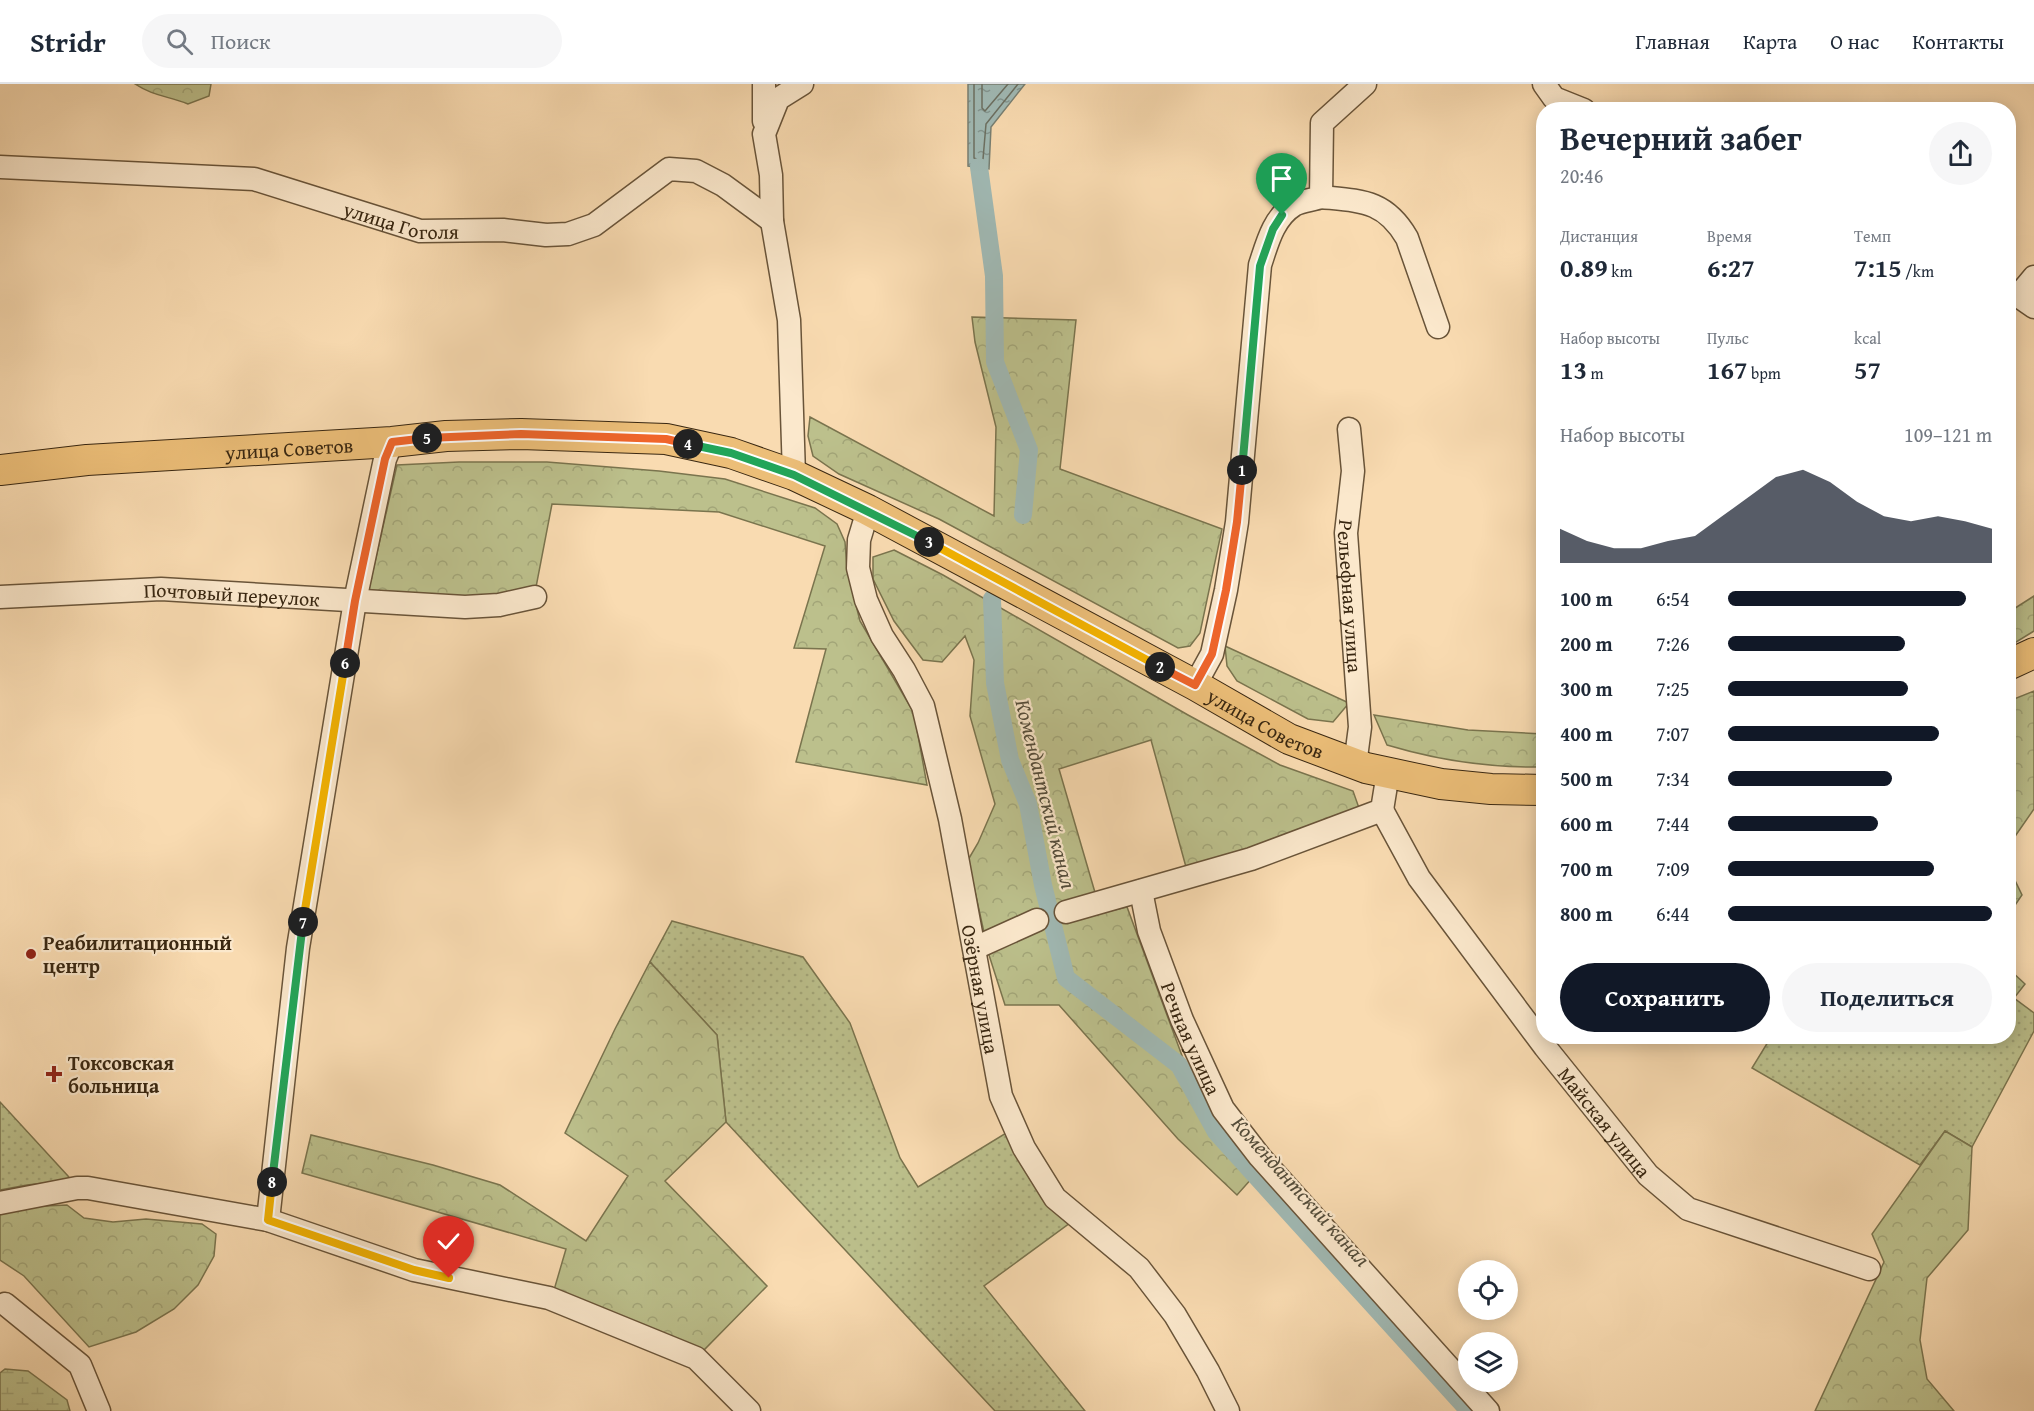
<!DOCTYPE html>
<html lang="ru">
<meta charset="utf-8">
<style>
:root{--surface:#fff;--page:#f6f6f7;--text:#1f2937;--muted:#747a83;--line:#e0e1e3;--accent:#111827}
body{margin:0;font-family:"Gentium Book Plus",serif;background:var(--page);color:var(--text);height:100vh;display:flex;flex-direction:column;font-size:22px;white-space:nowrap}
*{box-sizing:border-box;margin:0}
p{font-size:20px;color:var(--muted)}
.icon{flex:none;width:33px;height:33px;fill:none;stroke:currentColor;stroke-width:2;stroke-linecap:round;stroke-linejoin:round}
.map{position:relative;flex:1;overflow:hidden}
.side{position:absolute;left:1536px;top:18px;width:480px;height:942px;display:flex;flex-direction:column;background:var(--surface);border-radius:24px;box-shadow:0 3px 15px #0003}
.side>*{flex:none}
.tools{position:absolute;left:1458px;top:1176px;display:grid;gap:12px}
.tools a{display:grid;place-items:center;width:60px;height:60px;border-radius:50%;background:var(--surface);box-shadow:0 3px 15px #0003;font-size:30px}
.pin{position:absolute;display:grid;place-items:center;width:51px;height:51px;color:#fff;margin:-62px -26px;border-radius:50% 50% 50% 0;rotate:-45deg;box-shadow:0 0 6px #0007}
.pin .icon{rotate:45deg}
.km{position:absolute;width:30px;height:30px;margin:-15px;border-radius:50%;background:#222;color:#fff;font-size:16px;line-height:30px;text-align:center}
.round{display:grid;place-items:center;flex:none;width:63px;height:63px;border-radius:32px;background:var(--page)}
.headline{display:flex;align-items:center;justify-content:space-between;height:102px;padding:0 24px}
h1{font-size:33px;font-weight:700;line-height:45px}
.figures{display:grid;grid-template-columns:repeat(3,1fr);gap:9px;height:102px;padding:6px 24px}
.figures div{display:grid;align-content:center}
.figures b{font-size:26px;font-weight:700}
.figures small{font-size:16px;font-weight:400}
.figures p{font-size:16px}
.chart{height:168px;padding:12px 24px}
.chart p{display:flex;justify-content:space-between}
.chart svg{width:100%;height:108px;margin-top:6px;fill:var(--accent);opacity:.7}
.action{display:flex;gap:12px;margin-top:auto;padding:12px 24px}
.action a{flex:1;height:69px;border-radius:36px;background:var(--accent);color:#fff;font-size:24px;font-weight:700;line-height:69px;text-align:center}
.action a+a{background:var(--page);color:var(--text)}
ul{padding:0 24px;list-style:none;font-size:20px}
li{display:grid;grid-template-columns:96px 72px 1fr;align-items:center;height:45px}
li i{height:15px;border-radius:8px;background:var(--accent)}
header{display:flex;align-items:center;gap:36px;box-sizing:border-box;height:84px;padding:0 30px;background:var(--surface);border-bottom:2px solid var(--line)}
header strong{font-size:28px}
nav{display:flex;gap:33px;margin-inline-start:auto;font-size:21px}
.search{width:420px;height:54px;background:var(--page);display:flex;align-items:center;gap:15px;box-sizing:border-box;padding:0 21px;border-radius:33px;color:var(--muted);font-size:22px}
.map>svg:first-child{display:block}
.grass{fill:url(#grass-dots);stroke:#7a744e;stroke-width:1.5}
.forest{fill:url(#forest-crowns);stroke:#7a744e;stroke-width:1.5}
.wetland{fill:url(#wetland-marsh);stroke:#7a744e;stroke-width:1.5}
.water{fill:url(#water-ripples);stroke:#777f73;stroke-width:1.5}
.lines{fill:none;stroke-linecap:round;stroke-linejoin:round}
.shore{stroke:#6c7062;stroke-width:1.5}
.canal{stroke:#a0b9b4;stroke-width:18}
.minor-casing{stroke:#695439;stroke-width:25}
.major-casing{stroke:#392711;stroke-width:32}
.minor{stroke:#fbe8cc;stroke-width:22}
.major{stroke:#ecbe78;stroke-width:30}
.split-1-casing{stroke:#fff;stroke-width:12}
.split-2-casing{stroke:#fff;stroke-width:12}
.split-3-casing{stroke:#fff;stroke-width:12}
.split-4-casing{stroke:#fff;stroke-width:12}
.split-5-casing{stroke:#fff;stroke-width:12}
.split-6-casing{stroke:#fff;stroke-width:12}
.split-7-casing{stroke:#fff;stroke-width:12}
.split-8-casing{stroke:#fff;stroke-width:12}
.split-9-casing{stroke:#fff;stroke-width:12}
.split-1{stroke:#22a559;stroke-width:8}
.split-2{stroke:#f0652b;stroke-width:8}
.split-3{stroke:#f5b400;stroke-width:8}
.split-4{stroke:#22a559;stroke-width:8}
.split-5{stroke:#f0652b;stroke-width:8}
.split-6{stroke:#f0652b;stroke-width:8}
.split-7{stroke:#f5b400;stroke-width:8}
.split-8{stroke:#22a559;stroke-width:8}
.split-9{stroke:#f5b400;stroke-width:8}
.poi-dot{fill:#8f2418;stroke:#fbe8cc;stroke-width:2}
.labels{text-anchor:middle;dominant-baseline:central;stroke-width:4.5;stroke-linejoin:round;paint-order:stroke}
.street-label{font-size:20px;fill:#392711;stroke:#fbe8cc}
.poi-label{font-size:20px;font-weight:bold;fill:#392711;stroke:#fbe8cc;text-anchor:start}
.water-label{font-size:21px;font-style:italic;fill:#534c3a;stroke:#fbe8cc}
</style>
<header>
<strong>Stridr</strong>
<div class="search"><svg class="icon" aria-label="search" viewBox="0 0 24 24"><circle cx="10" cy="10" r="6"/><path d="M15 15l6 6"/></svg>Поиск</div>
<nav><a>Главная</a><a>Карта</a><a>О нас</a><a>Контакты</a></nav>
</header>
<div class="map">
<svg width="2034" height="1327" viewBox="0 0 2034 1327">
<defs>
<pattern id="grass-dots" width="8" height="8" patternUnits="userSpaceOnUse" patternTransform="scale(1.5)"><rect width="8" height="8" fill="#bcc08c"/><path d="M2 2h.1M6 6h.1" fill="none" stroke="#a2a578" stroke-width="1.8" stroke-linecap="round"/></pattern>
<pattern id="forest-crowns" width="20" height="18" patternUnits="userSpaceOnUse" patternTransform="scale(1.5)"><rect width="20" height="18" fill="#bcc08c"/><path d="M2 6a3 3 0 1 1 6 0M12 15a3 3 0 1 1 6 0" fill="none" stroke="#a2a578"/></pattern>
<pattern id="wetland-marsh" width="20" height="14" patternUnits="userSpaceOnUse" patternTransform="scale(1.5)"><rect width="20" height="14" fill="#bcc08c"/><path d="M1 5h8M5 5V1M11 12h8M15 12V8" fill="none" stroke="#a2a578"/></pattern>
<pattern id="water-ripples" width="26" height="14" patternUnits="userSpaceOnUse" patternTransform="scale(1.5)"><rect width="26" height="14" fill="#a0b9b4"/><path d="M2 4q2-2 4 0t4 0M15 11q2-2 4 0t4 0" fill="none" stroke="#839691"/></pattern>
</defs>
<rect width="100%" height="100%" fill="#f9dbb1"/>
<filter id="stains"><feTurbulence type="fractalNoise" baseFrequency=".00333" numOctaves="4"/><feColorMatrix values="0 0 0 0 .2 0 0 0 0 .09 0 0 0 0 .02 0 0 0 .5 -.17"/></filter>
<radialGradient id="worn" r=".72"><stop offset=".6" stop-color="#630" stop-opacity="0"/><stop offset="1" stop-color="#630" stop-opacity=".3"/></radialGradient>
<path class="grass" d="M672 837 803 873 850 939 900 1074 918 1103 1011 1046 1074 1136 984 1202 1085 1327H995L726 1038 717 951 650 878Z
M2009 885 2025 900 2014 914 2034 929V947L1972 1063 1945 1047 1920 1081 1752 984 1771 953 2008 952Z
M0 1018 68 1092 71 1096 27 1101 0 1106Z"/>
<path class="forest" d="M135 0H211L209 12 188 20C168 12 153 12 135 0Z
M972 233 1076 236 1060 385 1222 445 1200 549 1190 562 1178 564 939 435 839 390 813 372 808 352 810 333 994 432 996 343 975 258Z
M459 378H547L659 387 725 395 815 424 837 440 845 458 847 486 860 537 914 629 927 701 796 678 826 565 794 564 825 462 719 428 552 420 532 524 364 526 397 381Z
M894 466 943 491 1188 631 1280 681 1353 707 1359 724 1248 766 1186 783 1151 656 1059 685 1101 829 1127 823 1211 1050 1253 1093 1237 1111 1178 1055 1059 921H1005L989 871 968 776 978 759 995 720 970 632 974 576 965 552 942 578 923 576 894 537 873 495V473Z
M2034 512V547L2013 560 2009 559V528Z
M1225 562 1349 619 1333 638 1308 635 1237 597 1227 582Z
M2034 607V725L2009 761V617Z
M1374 631 1468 646 1543 650V683C1491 684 1437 676 1387 661Z
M2009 784 2022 811 2009 830H2008Z
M650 878 717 951 726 1038 665 1097 767 1202 702 1268 554 1206 566 1165 302 1089 311 1051 433 1081 500 1101 586 1157 628 1092 565 1049 615 945Z
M1945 1047 1972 1063 1968 1146 1927 1194 1920 1256 1927 1295 1954 1327H1815L1884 1178 1872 1150Z
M67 1121 84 1134 113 1138 146 1135 202 1140 216 1150 214 1172 198 1201 174 1225 136 1248 89 1263 24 1192 0 1176V1130L22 1123Z"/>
<path class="wetland" d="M5 1285 28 1287 67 1316 70 1327H0V1289Z"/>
<path class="water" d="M968 0H1025L991 43 989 85 968 82Z"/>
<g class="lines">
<path class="shore" d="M974 0V74L981 77 983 75 986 40 1018 0
M982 0V24L985 27 1008 0"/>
<path class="canal" d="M979 83 994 192 995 278 1029 366 1023 431
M992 515 995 599 1010 676 1028 720 1043 801 1066 894 1179 981 1216 1048 1469 1327"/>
<g class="minor-casing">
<g id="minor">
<path d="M1544 0 1554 14 1584 26"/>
<path d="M764 37V0"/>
<path id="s1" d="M0 83 254 95 420 147 503 146 546 151 568 150 594 141 669 85 696 87 723 101 772 137"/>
<path d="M1321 113C1361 117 1385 116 1407 154L1438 243"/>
<path d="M2008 205 2034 223"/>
<path d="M2019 211 2034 193"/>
<path id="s2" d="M1349 345 1353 387 1346 449 1360 643 1355 681"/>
<path d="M794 391 789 236 772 137 771 91 764 50 778 15 802 0"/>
<path id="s3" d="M868 426 859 456 858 484 866 516 882 552 904 586 923 622 950 735 1001 1012 1024 1064 1055 1114 1139 1184 1175 1231 1208 1287 1228 1327"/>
<path id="s4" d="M0 513 161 505 465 523 499 521 535 513"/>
<path d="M1195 601 1212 570 1226 506 1237 438 1260 181C1267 160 1273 134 1294 121 1301 117 1313 116 1321 113L1322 39 1365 0"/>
<path id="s5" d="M1382 726 1419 794 1545 963 1648 1091 1688 1125 1869 1185"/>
<path id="s6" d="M1141 807 1149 847 1182 936 1223 1025 1260 1073 1488 1327"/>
<path d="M1066 828 1251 775 1382 726 1388 689"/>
<path d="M975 864 1037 836"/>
<path d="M0 1119 77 1104H88L268 1136 414 1186 549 1214 696 1274 749 1327"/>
<path d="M268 1136 298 864 355 517 385 375 392 358"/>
<path d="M5 1220 80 1281 99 1327"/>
</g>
</g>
<g class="major-casing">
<g id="major">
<path id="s7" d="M0 386 87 376 392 358 446 352 521 350 666 355 731 369 794 391 868 426 1195 601 1289 655 1366 684 1441 700 1491 705 1544 706"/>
<path d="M2008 581 2034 569"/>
</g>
</g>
<use href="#minor" class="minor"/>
<use href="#major" class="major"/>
</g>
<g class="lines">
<g class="split-1-casing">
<path id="split-1" d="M1242 386 1260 182 1273 145 1282 131"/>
</g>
<g class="split-2-casing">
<path id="split-2" d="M1160 583 1195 601 1212 570 1226 506 1237 438 1242 386"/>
</g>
<g class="split-3-casing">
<path id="split-3" d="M929 458 1160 583"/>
</g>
<g class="split-4-casing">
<path id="split-4" d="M688 360 731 369 794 391 929 458"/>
</g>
<g class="split-5-casing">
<path id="split-5" d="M427 354 521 350 666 355 688 360"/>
</g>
<g class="split-6-casing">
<path id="split-6" d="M345 579 355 517 385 375 392 358 427 354"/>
</g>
<g class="split-7-casing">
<path id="split-7" d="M303 838 345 579"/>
</g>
<g class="split-8-casing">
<path id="split-8" d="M272 1098 303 838"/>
</g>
<g class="split-9-casing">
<path id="split-9" d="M272 1098 268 1136 414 1186 449 1194"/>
</g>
<use href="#split-1" class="split-1"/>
<use href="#split-2" class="split-2"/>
<use href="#split-3" class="split-3"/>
<use href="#split-4" class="split-4"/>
<use href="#split-5" class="split-5"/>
<use href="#split-6" class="split-6"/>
<use href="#split-7" class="split-7"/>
<use href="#split-8" class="split-8"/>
<use href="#split-9" class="split-9"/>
</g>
<g class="poi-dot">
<circle cx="31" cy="870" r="6"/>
<path d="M51 981h6v6h6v6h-6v6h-6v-6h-6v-6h6z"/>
</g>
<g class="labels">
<g class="street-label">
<text stroke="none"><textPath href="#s1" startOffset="408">улица Гоголя</textPath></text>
<text stroke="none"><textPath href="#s7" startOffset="290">улица Советов</textPath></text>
<text stroke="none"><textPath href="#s4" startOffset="232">Почтовый переулок</textPath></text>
<text stroke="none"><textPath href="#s2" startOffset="168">Рельефная улица</textPath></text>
<text stroke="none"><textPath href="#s7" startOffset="1334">улица Советов</textPath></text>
<text stroke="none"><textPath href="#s3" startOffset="502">Озёрная улица</textPath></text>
<text stroke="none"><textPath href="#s6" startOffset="156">Речная улица</textPath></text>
<text stroke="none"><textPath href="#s5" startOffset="384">Майская улица</textPath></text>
</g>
<g class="poi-label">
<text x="43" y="858">Реабилитационный<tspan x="43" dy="23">центр</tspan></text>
<text x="68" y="978">Токсовская<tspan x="68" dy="23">больница</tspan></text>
</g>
<g class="water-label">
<text transform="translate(1046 710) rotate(76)">Комендантский канал</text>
<text transform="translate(1301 1107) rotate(48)">Комендантский канал</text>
</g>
</g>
<rect width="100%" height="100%" filter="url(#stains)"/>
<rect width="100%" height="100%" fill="url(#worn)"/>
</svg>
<div class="tools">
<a><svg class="icon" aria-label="locate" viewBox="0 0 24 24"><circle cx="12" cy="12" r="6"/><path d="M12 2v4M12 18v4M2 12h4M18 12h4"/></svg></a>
<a><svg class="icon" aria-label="layers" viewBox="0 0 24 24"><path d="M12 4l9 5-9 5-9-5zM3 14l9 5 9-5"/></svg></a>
</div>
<div class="pin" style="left:1282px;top:131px;background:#1e9e55"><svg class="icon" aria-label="arrive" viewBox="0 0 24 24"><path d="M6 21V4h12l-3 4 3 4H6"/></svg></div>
<div class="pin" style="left:449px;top:1194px;background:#d93025"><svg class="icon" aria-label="check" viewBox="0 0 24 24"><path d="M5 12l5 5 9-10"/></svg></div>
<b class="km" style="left:1242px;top:386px">1</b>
<b class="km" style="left:1160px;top:583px">2</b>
<b class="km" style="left:929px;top:458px">3</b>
<b class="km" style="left:688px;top:360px">4</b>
<b class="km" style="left:427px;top:354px">5</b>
<b class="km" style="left:345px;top:579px">6</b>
<b class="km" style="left:303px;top:838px">7</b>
<b class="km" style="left:272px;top:1098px">8</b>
<section class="side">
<div class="headline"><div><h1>Вечерний забег</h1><p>20:46</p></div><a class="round"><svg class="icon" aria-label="share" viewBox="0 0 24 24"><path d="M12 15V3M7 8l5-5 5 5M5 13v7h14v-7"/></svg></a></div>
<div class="figures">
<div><p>Дистанция</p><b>0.89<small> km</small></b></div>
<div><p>Время</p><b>6:27</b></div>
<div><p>Темп</p><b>7:15<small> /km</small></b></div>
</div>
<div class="figures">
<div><p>Набор высоты</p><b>13<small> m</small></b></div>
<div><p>Пульс</p><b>167<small> bpm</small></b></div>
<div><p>kcal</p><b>57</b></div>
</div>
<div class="chart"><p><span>Набор высоты</span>109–121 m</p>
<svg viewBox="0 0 160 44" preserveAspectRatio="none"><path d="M0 44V30L10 35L20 38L30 38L40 35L50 33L60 25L70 17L80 9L90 6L100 11L110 19L120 25L130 27L140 25L150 27L160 30V44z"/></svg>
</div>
<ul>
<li><b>100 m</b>6:54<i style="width:90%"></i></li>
<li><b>200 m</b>7:26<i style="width:67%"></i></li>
<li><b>300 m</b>7:25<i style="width:68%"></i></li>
<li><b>400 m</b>7:07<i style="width:80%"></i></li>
<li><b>500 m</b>7:34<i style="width:62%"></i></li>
<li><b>600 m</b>7:44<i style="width:57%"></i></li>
<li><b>700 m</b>7:09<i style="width:78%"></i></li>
<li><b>800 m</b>6:44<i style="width:100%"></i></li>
</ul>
<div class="action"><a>Сохранить</a><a>Поделиться</a></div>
</section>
</div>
